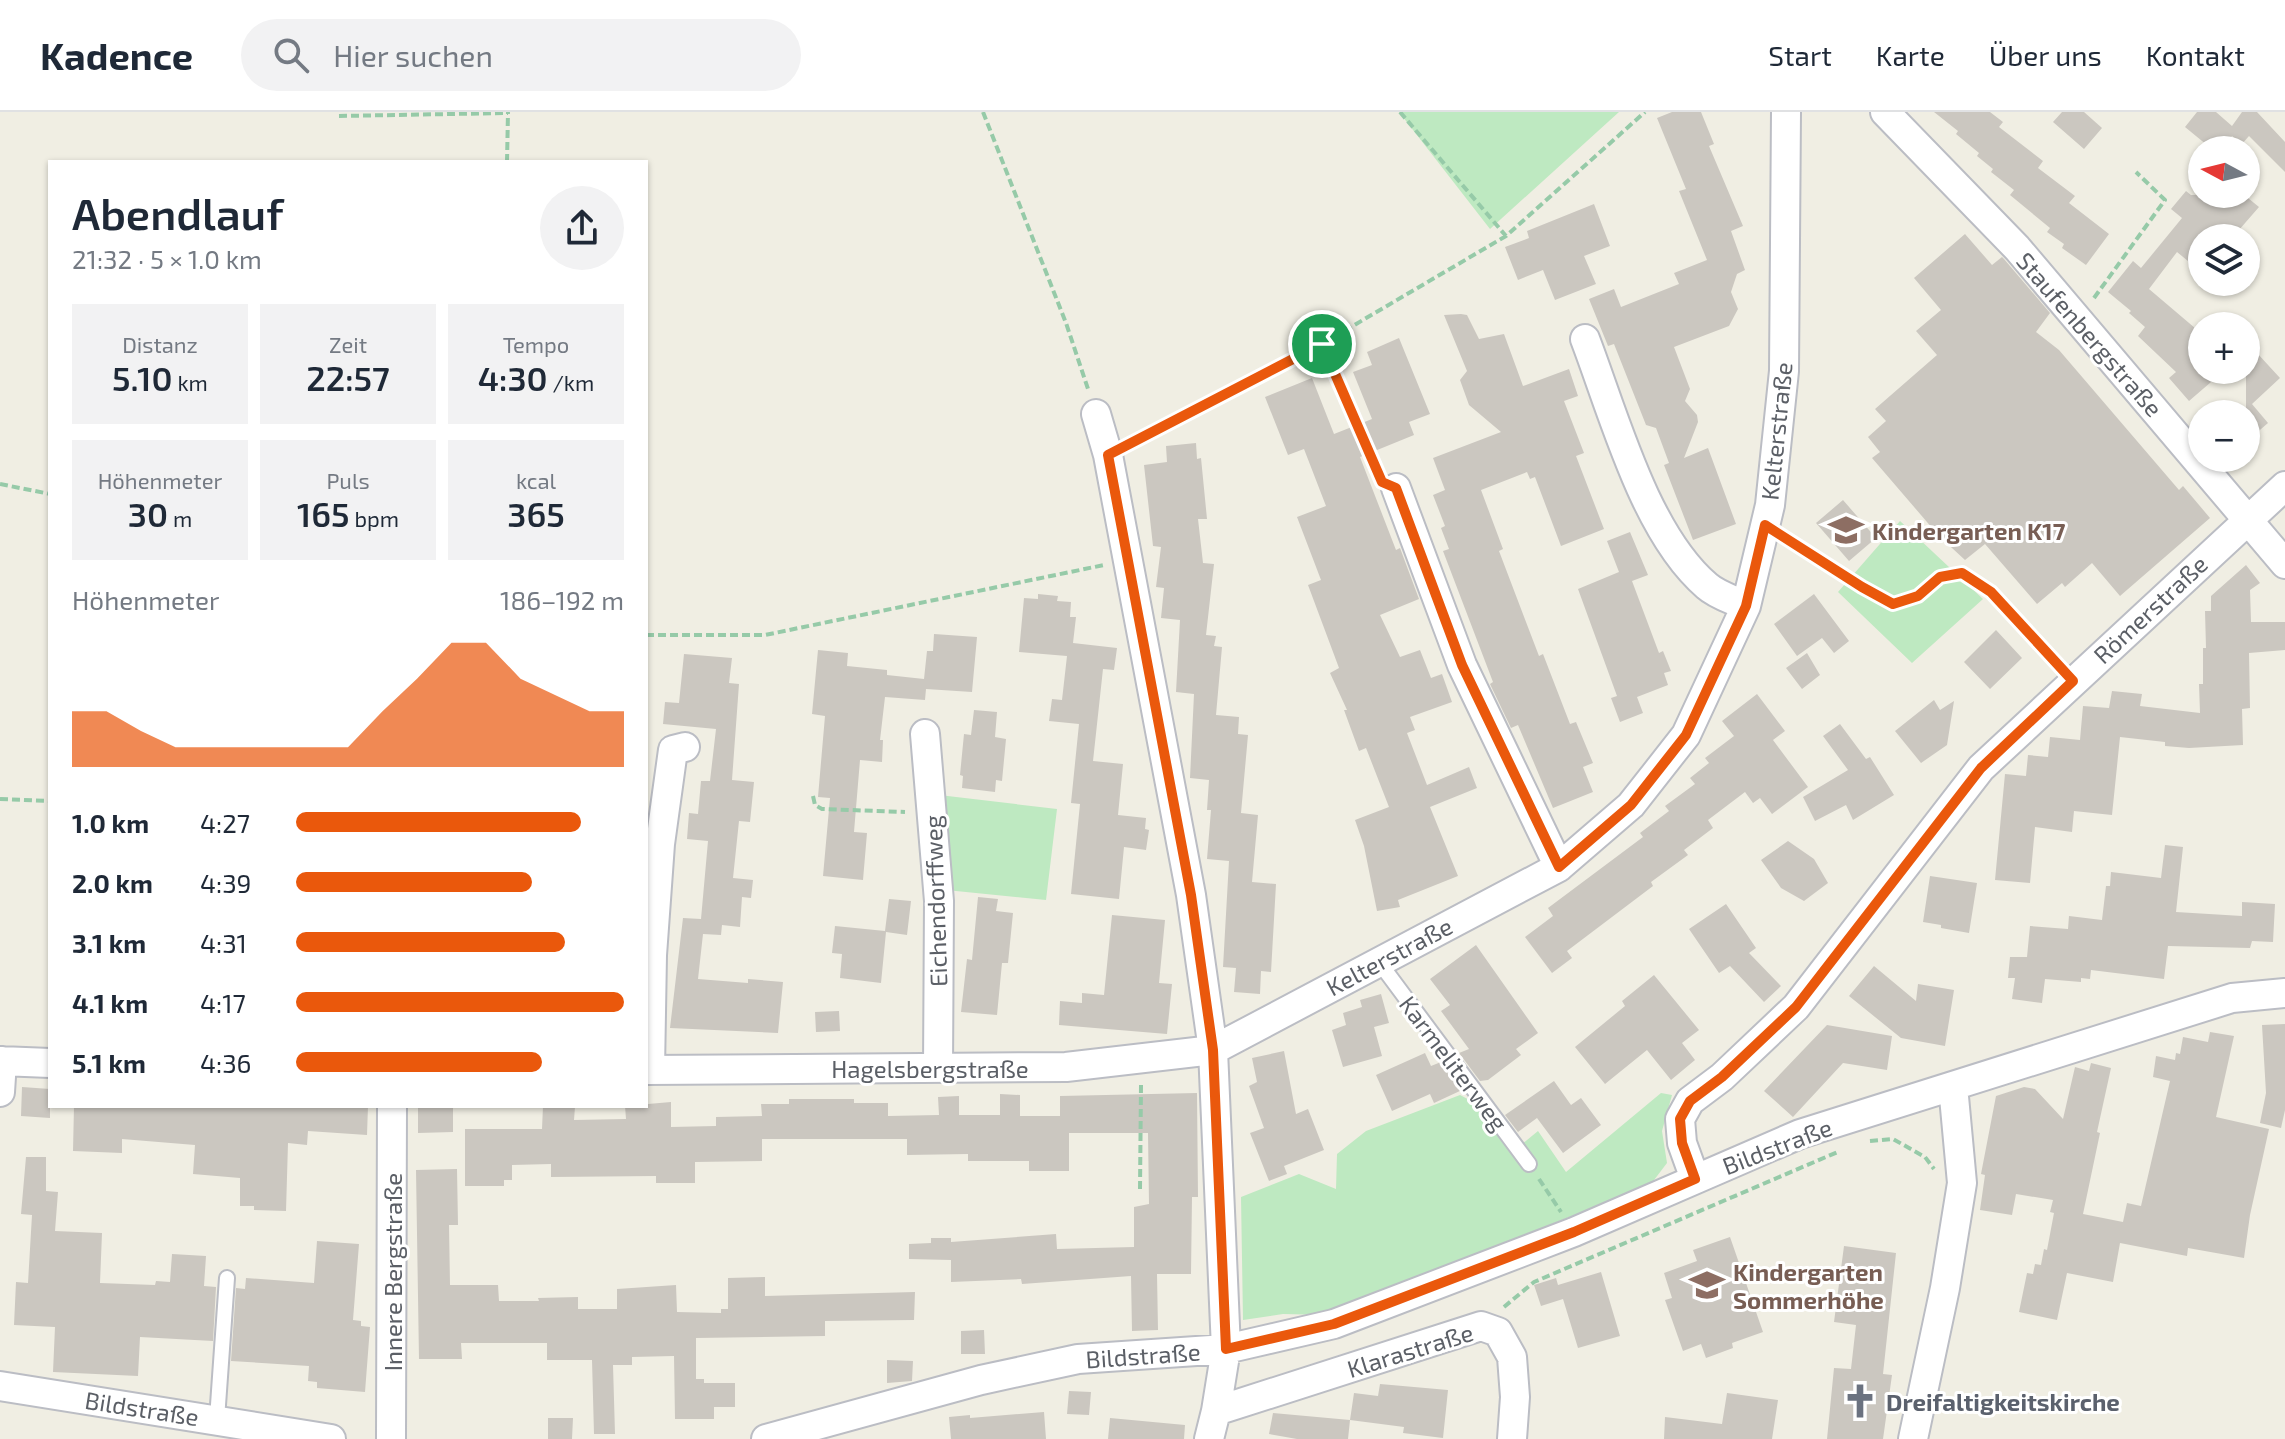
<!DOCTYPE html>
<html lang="de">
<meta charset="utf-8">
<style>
:root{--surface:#fff;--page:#f2f2f3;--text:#1f2937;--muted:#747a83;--line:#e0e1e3;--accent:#ea580c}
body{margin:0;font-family:"Exo 2",sans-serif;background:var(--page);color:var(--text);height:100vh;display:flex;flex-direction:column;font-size:30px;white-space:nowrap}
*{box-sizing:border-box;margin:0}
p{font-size:26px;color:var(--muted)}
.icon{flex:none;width:44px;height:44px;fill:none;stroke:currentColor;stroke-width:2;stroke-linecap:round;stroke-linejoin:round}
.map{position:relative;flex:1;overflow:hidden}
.details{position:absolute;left:48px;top:48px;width:600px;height:948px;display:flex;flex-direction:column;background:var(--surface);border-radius:0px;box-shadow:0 2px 6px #0004}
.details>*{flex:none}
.needle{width:52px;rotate:277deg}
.controls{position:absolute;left:2188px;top:24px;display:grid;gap:16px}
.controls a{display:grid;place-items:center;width:72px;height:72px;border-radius:50%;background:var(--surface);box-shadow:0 2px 6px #0004;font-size:40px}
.pin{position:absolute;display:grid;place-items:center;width:68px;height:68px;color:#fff;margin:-34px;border:4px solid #fff;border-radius:50%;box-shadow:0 2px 8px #0007}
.round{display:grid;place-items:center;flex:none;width:84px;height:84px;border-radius:42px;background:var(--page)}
.overview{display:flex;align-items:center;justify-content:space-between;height:136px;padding:0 24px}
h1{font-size:44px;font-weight:600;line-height:60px}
.figures{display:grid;grid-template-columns:repeat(3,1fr);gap:12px;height:136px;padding:8px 24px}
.figures div{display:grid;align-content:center;border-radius:0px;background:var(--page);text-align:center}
.figures b{font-size:34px;font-weight:600}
.figures small{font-size:22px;font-weight:400}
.figures p{font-size:22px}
.chart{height:224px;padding:16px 24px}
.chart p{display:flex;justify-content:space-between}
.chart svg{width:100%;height:144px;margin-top:8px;fill:var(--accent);opacity:.7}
ul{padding:0 24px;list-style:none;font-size:26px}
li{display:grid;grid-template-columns:128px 96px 1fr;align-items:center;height:60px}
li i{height:20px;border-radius:10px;background:var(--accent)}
header{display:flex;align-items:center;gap:48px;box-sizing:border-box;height:112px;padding:0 40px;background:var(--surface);border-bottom:2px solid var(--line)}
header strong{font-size:38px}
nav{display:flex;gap:44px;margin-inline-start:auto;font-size:28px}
.search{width:560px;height:72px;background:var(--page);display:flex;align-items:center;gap:20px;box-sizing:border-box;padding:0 28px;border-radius:44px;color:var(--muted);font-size:30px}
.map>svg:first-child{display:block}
.green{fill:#bee9c1}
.building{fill:#cbc7c0}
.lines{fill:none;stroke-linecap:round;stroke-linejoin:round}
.service-casing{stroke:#bbbdc4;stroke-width:18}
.minor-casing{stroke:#bbbdc4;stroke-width:32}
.path{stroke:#96caa8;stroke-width:4;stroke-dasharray:8 4;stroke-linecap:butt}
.service{stroke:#fff;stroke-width:14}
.minor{stroke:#fff;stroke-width:28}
.route-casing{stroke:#fff;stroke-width:16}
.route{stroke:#ea580c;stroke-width:10}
.labels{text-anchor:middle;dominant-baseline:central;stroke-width:6;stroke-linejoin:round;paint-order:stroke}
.street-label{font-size:24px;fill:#5b5f66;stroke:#fff}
.education-label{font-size:24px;font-weight:bold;fill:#785e54;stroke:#fff;text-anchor:start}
.worship-label{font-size:24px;font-weight:bold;fill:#5b616d;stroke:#fff;text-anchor:start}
</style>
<header>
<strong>Kadence</strong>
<div class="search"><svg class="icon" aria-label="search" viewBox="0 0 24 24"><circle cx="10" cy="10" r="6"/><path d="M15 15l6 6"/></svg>Hier suchen</div>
<nav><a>Start</a><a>Karte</a><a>Über uns</a><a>Kontakt</a></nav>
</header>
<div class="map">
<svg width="2285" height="1327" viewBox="0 0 2285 1327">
<rect width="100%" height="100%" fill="#f0eee3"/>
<path class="green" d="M1399 0H1619L1490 117Z
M1900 409 1983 487 1912 551 1838 480Z
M939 683 1057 697 1046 788 946 778Z
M1661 981 1672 983 1662 1019 1667 1051 1651 1072 1326 1203 1283 1202 1243 1208 1241 1085 1299 1062 1336 1077 1337 1042 1366 1019 1460 983 1479 993 1511 1041 1538 1019 1566 1060Z"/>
<path class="building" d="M1672 0H1701L1714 32 1709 34 1743 114 1731 119 1745 158 1737 162 1731 180 1738 197 1729 214 1674 235 1690 277 1685 289 1697 303 1698 310 1684 346 1708 336 1736 412 1693 428 1664 353 1669 351 1656 316 1646 313 1614 232 1608 234 1589 187 1614 177 1621 195 1679 172 1674 161 1707 148 1679 79 1686 77 1657 6Z
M1934 0H1990L2003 10 1999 15 2043 49 2038 56 2075 84 2069 91 2109 122 2086 153 2062 136 2064 132 2047 120 2050 116 2010 83 2014 78 1991 60 1993 57 1977 44 1979 41 1956 22 1958 19Z
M2062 0H2084L2102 16 2084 37 2053 10Z
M2197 0H2216L2232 14 2242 0H2257L2285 30V60L2249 24 2242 32 2232 24 2221 38H2213L2185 15Z
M2186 79 2191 83 2243 82 2259 95 2232 126H2202V144L2194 154 2177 140 2149 177 2202 222V258H2225L2189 289 2169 266 2176 260 2138 224 2145 215 2129 201 2131 199 2108 180 2133 149 2141 156 2182 106 2171 97Z
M1594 92 1610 134 1584 144 1596 172 1555 188 1543 158 1518 168 1505 135 1529 126 1527 119Z
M1965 122 1992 153 2002 145 2004 147 2050 201 2036 220 2059 238 2179 378 2183 374 2210 406 2120 484 2092 451 2065 475 2062 471 2037 492 1985 432 1965 448 1939 424 1872 346 1880 340 1868 325 1886 309 1875 297 1937 243 1916 219 1941 198 1914 166Z
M1461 202 1467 203 1479 227 1504 222 1523 274 1569 257 1578 284 1564 289 1584 341 1576 344 1604 417 1561 434 1535 365 1530 367 1527 360 1481 378 1503 437 1499 439 1539 544 1543 542 1570 612 1576 610 1593 651 1583 655 1593 680 1553 696 1518 613 1511 616 1490 572 1493 570 1443 439 1449 437 1441 416 1445 414 1433 383 1445 378 1433 346 1501 320 1469 293 1460 268 1467 259 1444 203Z
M1399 226 1430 302 1409 310 1414 323 1360 345 1396 438 1400 436 1419 487 1380 503 1400 545 1420 538 1431 566 1442 562 1452 590 1410 605 1415 618 1407 621 1427 673 1469 655 1477 676 1430 695 1458 764 1398 788 1400 795 1377 799 1364 734 1355 708 1389 695 1366 636 1359 639 1344 598H1347L1330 561 1339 556 1308 473 1321 468 1297 405 1326 394 1304 337 1288 343 1265 285 1312 266 1334 322 1372 307 1353 260 1372 253 1367 240Z
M2246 229 2280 266 2252 292 2268 311 2246 330Z
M1196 331 1197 347 1201 346 1207 407H1198L1203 451 1214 452 1206 523 1216 524 1214 534 1222 535 1216 603 1239 605 1238 622 1248 623 1241 701 1258 703 1252 770 1276 772 1271 860 1261 859 1260 882 1234 880 1236 856 1223 855 1229 749 1207 747 1211 698H1207L1209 668 1190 666 1194 582 1176 580 1180 508 1161 506 1164 476 1156 475 1161 435 1153 434 1144 353 1167 350 1166 334Z
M1843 388 1876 426 1849 449 1816 411Z
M1630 420 1648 463 1632 469 1659 541 1663 539 1671 559 1664 561 1668 573 1637 585 1643 601 1620 610 1611 586 1617 584 1578 477 1619 460 1607 429Z
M2246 453 2260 471 2250 478 2251 510H2285V538L2249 541 2250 596 2242 597 2243 633 2189 636 2165 634V630L2120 625 2112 703 2074 699 2072 720 2035 715 2030 771 1995 768 2005 662 2026 664 2028 643 2048 645 2050 625 2080 628 2083 594 2109 596 2112 579 2142 582 2140 594 2200 601 2199 572H2203V536H2206L2205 499H2211V484Z
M1038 482 1058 484 1057 489 1071 490 1070 505H1076L1073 531 1117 536 1114 558 1103 557 1093 649 1123 652 1118 703 1146 706 1145 717 1149 718 1146 738 1124 735 1119 787 1071 782 1080 692 1071 691 1079 612 1049 609 1052 587 1062 588 1067 544 1019 540 1024 486 1038 487Z
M1814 482 1849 529 1834 541 1822 526 1797 544 1774 512Z
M1996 518 2022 546 1990 577 1964 550Z
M934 522 977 525 972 580 926 577 925 588 885 585 880 628H883L882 650 860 648 854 720 867 721 863 768 823 764 830 686 818 685 825 604 812 602 818 538 848 541 847 554 887 558V563L924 567 927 539H933Z
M1807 541 1820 563 1802 577 1786 556Z
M684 542 732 546 729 571 739 572 732 668 754 670 750 710 739 709 733 766 753 768 751 786 742 785 740 815 722 813 721 823 703 822 698 867 748 871V867L783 870 778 921 670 916 683 806 701 807 708 729 687 727 689 701 698 702 701 669H710L716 617 663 612 665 590 679 591Z
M1757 582 1785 619 1773 628 1808 675 1772 702 1760 686 1753 691 1745 680 1708 708 1713 716 1684 738 1688 743 1651 770 1653 774 1567 839 1572 846 1552 861 1525 825 1553 804 1548 796 1643 725 1640 721 1669 699 1665 694 1695 672 1690 666 1709 651 1705 646 1734 624 1722 609Z
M1934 588 1940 598 1954 589 1947 633 1921 651 1895 619Z
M974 598 997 600 995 625 1006 627 1002 669 996 668 995 680 962 676 963 664 960 663 964 622 971 623Z
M1840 612 1866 647 1870 645 1894 683 1853 708 1846 693 1815 709 1803 685 1848 658 1823 624Z
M1788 729 1814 747 1828 771 1804 789 1781 776 1761 748Z
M2165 733 2183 735 2176 800 2242 804V790L2275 792 2273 830 2252 829 2250 836 2168 834 2164 867 2091 858 2090 867 2081 866V870L2045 867 2042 891 2012 887 2015 866H2008L2010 845H2027L2030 814 2068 817 2069 804 2102 808 2106 774H2110L2111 760 2161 766Z
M1930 764 1977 771 1969 821 1941 816V813L1923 810Z
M978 785 998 787 996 799 1013 801 1008 851H1002L997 903 961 900 967 847 972 848Z
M889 787 911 789 907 823 886 820 881 871 840 866 842 842 832 841 835 814 885 819Z
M1726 792 1756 836 1749 841 1781 874 1764 890 1730 854 1719 861 1689 817Z
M1112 803 1165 808 1159 871 1172 872 1167 922 1059 913 1060 889 1082 891V881L1104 883Z
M1476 833 1538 921 1516 937 1521 943 1488 968 1480 969 1459 941 1469 937 1441 899 1450 893 1430 867Z
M1874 854 1916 889 1918 872 1954 878 1945 934 1901 926 1849 884Z
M1654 863 1699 918 1682 931 1695 948 1671 968 1647 938 1605 972 1575 935 1625 894 1622 889Z
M1381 882 1389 911 1374 915 1382 944 1343 955 1332 918 1346 913 1343 901 1362 895 1360 888Z
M839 899 840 919 816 920 815 900Z
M2285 912V998L2281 1016 2260 1011 2266 981 2262 913Z
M1827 913 1892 924 1887 958 1843 951 1793 1005 1764 979Z
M2210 920 2234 924 2216 1005 2269 1017 2250 1103 2244 1146 2188 1136 2187 1144 2120 1131 2113 1170 2067 1161 2057 1208 2019 1200 2027 1161 2033 1162 2035 1152 2041 1153 2044 1137 2047 1138 2054 1101 2050 1100 2053 1088 2016 1082 2012 1103 1980 1098 1985 1063 1981 1062 1996 984 2024 975 2035 977 2063 1007 2075 955 2089 959 2091 951 2111 956 2097 1020 2100 1021 2083 1102 2123 1110 2127 1091 2141 1094 2170 969 2153 965 2156 944 2175 948 2176 941 2180 942 2183 925 2208 930Z
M1284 939 1296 1002 1308 997 1324 1038 1284 1054 1287 1062 1269 1069 1250 1021 1264 1016 1249 974 1257 970 1252 946Z
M1425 941 1431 954 1441 950 1462 978 1434 991 1430 982 1392 999 1376 963Z
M1554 969 1571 993 1581 986 1601 1013 1563 1041 1537 1006 1518 1020 1505 1003Z
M22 975 50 977V1006L21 1004Z
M1197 981 1198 1085H1192L1191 1162H1157L1158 1218 1132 1219 1131 1164 1022 1172 1021 1167 951 1170V1148L909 1147V1132L931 1131V1126H951V1130L1056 1122 1057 1137 1134 1135V1095L1149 1092 1148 1021H1069V1059H1029V1049H968V1042L907 1043V1027H762V1049L695 1050V1071H656V1064L551 1065V1052L512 1053V1068H504V1074H465V1017H542L543 994 575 995 574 1008 626 1007 625 994 671 990V1015L716 1014V1005L762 1004 761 992H789V987H854V991H888V1004L939 1003 938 985 959 984V1003H1000V982L1020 983V1004H1060V984Z
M74 994H368L367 1023 308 1019 307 1033 288 1031 286 1099 254 1098V1094H240V1066L193 1062 195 1033 122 1027V1041L73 1039Z
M418 994H453V1020L418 1021Z
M26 1045H46V1079L58 1080 55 1119 102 1121 100 1171 155 1173 156 1169 170 1170 172 1142 206 1144 204 1174 216 1175 213 1229 140 1225 138 1264 53 1260 55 1215 14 1213 16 1170 28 1171 32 1103 21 1102Z
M457 1057 458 1113H449L450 1173H498L499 1189H539L538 1186 578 1185V1197H617V1177L676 1173 677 1200 721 1201V1197H728V1166L765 1165V1184L915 1180 914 1208 825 1209V1224L696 1226V1267H704V1271H735V1295H714V1307H675L674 1244 632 1245V1253H613L615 1322H594L592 1248H547V1231H461L462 1247H419L416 1058Z
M1730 1125 1763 1220 1732 1231 1733 1236 1706 1246 1701 1232 1683 1239 1665 1188 1672 1186 1664 1161 1697 1149 1693 1138Z
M317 1129 359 1132 353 1208 361 1209V1214L370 1215 365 1280 317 1276V1270L308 1269 309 1254 231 1249 236 1176 245 1177 246 1166 314 1171Z
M1844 1134 1896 1141 1883 1262 1892 1263 1883 1327H1827L1834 1256 1851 1257 1856 1213 1834 1210Z
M1601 1160 1620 1224 1578 1236 1563 1187 1541 1194 1534 1173 1556 1166 1558 1173Z
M984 1218 985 1242H961V1219Z
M887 1248 913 1249 912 1269 887 1271Z
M1380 1272 1448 1278 1443 1326 1403 1321 1404 1315 1350 1308 1354 1281 1378 1284Z
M1069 1279 1091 1280 1089 1303 1067 1302Z
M1727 1281 1778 1288 1772 1327H1664L1665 1305 1722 1312Z
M1044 1300 1046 1327H951L949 1305 970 1303V1306Z
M1273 1301 1350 1308 1348 1327H1297L1269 1322Z
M548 1306H573L572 1327H548Z
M1110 1306 1185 1313 1184 1327H1108Z"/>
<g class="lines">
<g class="service-casing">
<path id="service" d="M1379 850 1529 1052
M217 1307 227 1166"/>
</g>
<g class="minor-casing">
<path id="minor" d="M1885 0 2017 136 2285 452
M1585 227C1614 303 1645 421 1707 474 1717 483 1734 488 1746 494
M1096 302 1108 343 1191 783 1213 938 1226 1237 1216 1299 1209 1327
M1396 376 1462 553 1559 755
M925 622 939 789 938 956
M0 949 50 951
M646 958 1066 955 1213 938 1559 755 1631 693 1686 623 1746 494 1770 393 1784 259 1786 0
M650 958 652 843 660 732 673 638 685 635
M0 980 2 949
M1695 1067 1682 1031 1680 1007 1690 989 1722 965 1796 895 1981 656 2285 374
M0 1274 331 1327
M1216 1299 1481 1214 1498 1220 1512 1245 1515 1285 1512 1327
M391 1327 392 994
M766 1327 981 1268 1078 1247 1226 1237 1334 1212 1574 1120 1800 1022 2232 886 2285 881
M1913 1327 1945 1176 1962 1071 1953 974"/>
</g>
<path class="path" d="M983 0 1066 211 1088 277
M1400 0 1506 124
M339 4 508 1
M507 50 508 0
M2094 186 2165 88 2136 60
M1322 232 1377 358
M1132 330 1322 232 1506 124 1645 0
M0 372 50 382
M1787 427 1862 475 1893 492 1918 484 1940 465 1962 461 1991 480 2058 552
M646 523H765L1104 453
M813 684 815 693 822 697 905 700
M0 687 50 689
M1870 1029 1893 1027 1925 1045 1934 1057
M1539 1067 1561 1100
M1140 1077 1141 973
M1504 1195 1534 1170 1840 1039"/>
<use href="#service" class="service"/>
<use href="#minor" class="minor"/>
</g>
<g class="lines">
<g class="route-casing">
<path id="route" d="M1322 232 1382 370 1396 376 1462 553 1559 755 1631 693 1686 623 1746 494 1765 413 1862 475 1893 492 1918 484 1940 465 1962 461 1991 480 2073 569 1981 656 1796 895 1722 965 1690 989 1680 1007 1682 1031 1695 1067 1574 1120 1334 1212 1226 1237 1213 938 1191 783 1108 343Z"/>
</g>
<use href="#route" class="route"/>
</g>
<defs>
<g id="school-bare" transform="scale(2.76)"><path d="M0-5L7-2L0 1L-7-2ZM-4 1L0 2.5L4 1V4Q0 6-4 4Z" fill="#8d6e63" stroke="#fff" stroke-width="2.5" paint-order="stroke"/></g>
<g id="church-bare" transform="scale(2.76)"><path d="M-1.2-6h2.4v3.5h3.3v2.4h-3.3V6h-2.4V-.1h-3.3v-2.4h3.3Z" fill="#6b7280" stroke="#fff" stroke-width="2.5" paint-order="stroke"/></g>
</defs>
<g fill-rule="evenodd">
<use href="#school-bare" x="1846" y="418"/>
<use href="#school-bare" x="1707" y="1173"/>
<use href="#church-bare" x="1860" y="1289"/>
</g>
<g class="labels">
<g class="street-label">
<text transform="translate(2090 222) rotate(49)">Staufenbergstraße</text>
<text transform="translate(1776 319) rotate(-84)">Kelterstraße</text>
<text transform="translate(2150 497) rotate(-43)">Römerstraße</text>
<text transform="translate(935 789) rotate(-92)">Eichendorffweg</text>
<text transform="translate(1389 844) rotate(-28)">Kelterstraße</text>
<text transform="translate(1454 951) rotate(53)">Karmeliterweg</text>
<text x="930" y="956">Hagelsbergstraße</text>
<text transform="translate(1777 1034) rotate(-21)">Bildstraße</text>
<text transform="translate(392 1160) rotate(-90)">Innere Bergstraße</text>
<text transform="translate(1410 1238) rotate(-17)">Klarastraße</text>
<text transform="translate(1143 1243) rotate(-4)">Bildstraße</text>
<text transform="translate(142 1296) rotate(9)">Bildstraße</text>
</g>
<g class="education-label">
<text x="1872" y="418">Kindergarten K17</text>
<text x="1733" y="1159">Kindergarten<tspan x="1733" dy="28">Sommerhöhe</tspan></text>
</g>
<g class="worship-label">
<text x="1886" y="1289">Dreifaltigkeitskirche</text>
</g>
</g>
</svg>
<div class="controls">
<a><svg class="needle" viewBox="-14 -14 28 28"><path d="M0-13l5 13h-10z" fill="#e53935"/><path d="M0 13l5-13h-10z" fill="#747a83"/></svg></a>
<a><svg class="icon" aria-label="layers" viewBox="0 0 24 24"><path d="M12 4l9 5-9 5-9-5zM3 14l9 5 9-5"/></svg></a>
<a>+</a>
<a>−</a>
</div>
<div class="pin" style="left:1322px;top:232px;background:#1e9e55"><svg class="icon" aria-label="arrive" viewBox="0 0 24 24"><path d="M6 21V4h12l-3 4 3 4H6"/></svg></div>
<section class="details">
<div class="overview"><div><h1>Abendlauf</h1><p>21:32 · 5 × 1.0 km</p></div><a class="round"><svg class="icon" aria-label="share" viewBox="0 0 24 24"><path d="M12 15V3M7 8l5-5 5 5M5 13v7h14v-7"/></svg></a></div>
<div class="figures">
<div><p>Distanz</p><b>5.10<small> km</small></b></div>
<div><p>Zeit</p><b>22:57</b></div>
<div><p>Tempo</p><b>4:30<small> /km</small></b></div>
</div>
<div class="figures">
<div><p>Höhenmeter</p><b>30<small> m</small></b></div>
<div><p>Puls</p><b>165<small> bpm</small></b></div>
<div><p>kcal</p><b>365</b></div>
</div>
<div class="chart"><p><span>Höhenmeter</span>186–192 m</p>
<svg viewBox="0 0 160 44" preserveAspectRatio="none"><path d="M0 44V27L10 27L20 33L30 38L40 38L50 38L60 38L70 38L80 38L90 27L100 17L110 6L120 6L130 17L140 22L150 27L160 27V44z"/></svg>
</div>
<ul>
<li><b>1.0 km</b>4:27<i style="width:87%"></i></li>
<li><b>2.0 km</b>4:39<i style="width:72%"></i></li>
<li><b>3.1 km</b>4:31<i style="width:82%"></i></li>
<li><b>4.1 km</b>4:17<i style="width:100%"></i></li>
<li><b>5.1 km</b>4:36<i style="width:75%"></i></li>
</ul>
</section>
</div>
